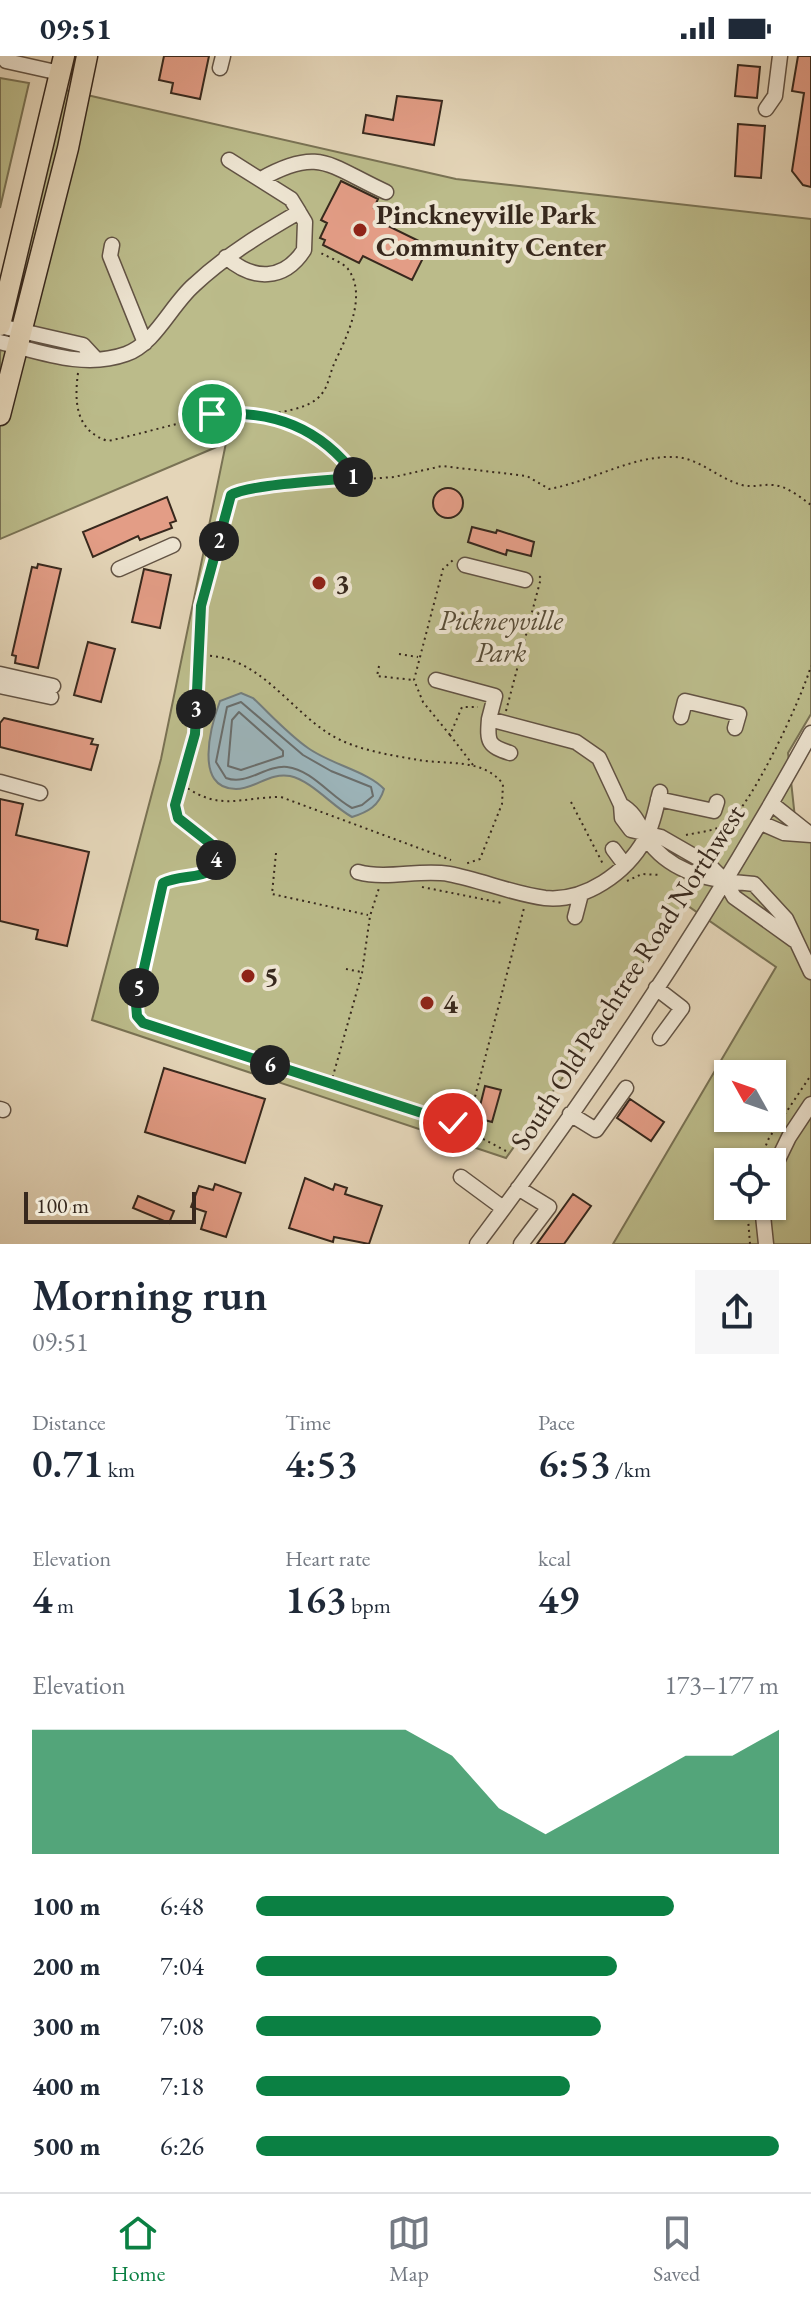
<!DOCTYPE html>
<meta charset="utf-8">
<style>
:root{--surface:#fff;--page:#f6f6f7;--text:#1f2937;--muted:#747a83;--line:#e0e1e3;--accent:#0b8043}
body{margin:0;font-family:"EB Garamond",serif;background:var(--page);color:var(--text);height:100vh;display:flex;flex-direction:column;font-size:30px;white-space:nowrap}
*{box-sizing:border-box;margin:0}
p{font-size:26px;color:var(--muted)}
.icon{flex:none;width:44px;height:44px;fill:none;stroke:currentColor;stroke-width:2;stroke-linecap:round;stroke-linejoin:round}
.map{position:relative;height:1188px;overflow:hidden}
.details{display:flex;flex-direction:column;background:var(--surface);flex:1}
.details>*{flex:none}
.needle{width:52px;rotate:310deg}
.fabs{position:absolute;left:714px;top:1004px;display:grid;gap:16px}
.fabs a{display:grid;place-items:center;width:72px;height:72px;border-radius:0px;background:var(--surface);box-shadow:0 2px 6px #0004;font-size:40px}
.scale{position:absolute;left:24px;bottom:20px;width:172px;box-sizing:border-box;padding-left:8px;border:4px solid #37281d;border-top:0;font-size:22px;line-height:28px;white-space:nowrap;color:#37281d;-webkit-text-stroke:6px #ede4d1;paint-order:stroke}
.pin{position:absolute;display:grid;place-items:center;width:68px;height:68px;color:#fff;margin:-34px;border:4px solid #fff;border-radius:50%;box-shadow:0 2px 8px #0007}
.km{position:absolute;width:40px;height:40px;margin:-20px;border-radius:50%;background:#222;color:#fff;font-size:22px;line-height:40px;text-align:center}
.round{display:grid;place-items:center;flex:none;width:84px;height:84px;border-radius:0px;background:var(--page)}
.overview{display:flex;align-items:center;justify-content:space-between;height:136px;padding:0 32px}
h1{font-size:44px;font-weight:600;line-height:60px}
.figures{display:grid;grid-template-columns:repeat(3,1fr);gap:12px;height:136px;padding:8px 32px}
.figures div{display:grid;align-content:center}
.figures b{font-size:40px;font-weight:600}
.figures small{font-size:22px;font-weight:400}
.figures p{font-size:22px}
.chart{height:224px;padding:16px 32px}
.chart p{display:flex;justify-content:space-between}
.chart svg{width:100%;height:144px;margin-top:8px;fill:var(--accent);opacity:.7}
ul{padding:0 32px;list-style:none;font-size:26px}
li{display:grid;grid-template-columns:128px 96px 1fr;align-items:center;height:60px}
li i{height:20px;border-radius:10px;background:var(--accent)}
.status{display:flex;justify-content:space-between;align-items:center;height:56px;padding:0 40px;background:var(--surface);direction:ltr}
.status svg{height:22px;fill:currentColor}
.tabs{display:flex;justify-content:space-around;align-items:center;height:112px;border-top:2px solid var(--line);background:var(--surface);font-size:22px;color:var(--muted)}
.tabs a{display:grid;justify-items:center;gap:4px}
.tabs .active{color:var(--accent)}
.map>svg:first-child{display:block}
.green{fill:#bbbb8a;stroke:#797254;stroke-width:2;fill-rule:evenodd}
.water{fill:#9cb5bb;stroke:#747d7c;stroke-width:2}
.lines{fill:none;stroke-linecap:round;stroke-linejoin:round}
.shore{stroke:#6a6e6c;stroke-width:2}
.building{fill:#e39d86;stroke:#37281d;stroke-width:2}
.minor-casing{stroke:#625344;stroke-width:17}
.highway-casing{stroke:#37281d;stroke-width:23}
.path{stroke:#37281d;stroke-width:2;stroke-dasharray:2 4;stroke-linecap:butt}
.minor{stroke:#ede4d1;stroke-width:14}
.highway{stroke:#e4d5b8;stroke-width:20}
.route-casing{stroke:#fff;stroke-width:16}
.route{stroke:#0b8043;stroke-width:10}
.poi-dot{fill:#8f2418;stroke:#ede4d1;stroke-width:3}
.labels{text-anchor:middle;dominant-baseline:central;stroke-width:8;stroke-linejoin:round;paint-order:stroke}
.poi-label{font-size:28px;font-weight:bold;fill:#37281d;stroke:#ede4d1;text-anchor:start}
.park-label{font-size:28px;font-style:italic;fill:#584d38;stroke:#ede4d1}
.street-label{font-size:28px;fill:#37281d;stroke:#ede4d1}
</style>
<div class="status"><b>09:51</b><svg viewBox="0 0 49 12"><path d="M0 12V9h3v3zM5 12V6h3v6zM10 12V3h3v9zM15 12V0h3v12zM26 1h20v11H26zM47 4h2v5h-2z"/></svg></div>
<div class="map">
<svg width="811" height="1188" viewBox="0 0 811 1188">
<rect width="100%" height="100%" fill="#e4d5b8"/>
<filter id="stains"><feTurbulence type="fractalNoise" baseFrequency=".0025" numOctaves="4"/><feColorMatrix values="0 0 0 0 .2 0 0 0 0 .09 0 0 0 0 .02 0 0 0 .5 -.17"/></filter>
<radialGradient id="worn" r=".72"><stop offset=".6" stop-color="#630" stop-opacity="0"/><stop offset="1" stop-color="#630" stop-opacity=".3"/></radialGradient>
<path class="green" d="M0 22 29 27 0 152Z
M65 34 456 123 811 163V658L788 697 795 762 811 769V1188H613L776 911 685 848 506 1102 92 964 161 703 226 387 0 483V297ZM728 1018H772V1062H728ZM728 1106H772V1150H728Z"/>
<path class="water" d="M241 637 253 642C271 659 288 678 308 692 330 708 369 716 384 733 379 750 368 756 352 761 332 750 312 725 290 720 270 716 255 733 236 733 193 733 211 669 220 645Z"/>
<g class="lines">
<path class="shore" d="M241 646 303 699 331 715 371 731 373 740 362 749 352 752C330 740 312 714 287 711 265 709 247 730 226 722L216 706 227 651Z
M239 656 283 695V700L241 714 228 710 232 664Z"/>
</g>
<path class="building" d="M164 0H209L200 43 171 37 173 27 159 24Z
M798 0H811V131L803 129 792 115 804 37 792 35Z
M738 9 760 11 757 42 735 40Z
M397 40 442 45 434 89 363 77 366 59 393 64Z
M738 68 765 70 761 122 735 120Z
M341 125 378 143 374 152 384 157 380 166 429 190 412 224 363 200 359 207 323 189 325 184 320 182 327 167 321 164Z
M433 447a15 15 0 1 1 30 0a15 15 0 1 1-30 0Z
M167 441 176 465 170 467 172 472 140 484 138 480 93 501 83 476Z
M472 471 496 477 497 474 534 486 531 500 507 494 506 499 468 486Z
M38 508 61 513 38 612 15 607 16 600 12 599 32 511 37 512Z
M144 513 171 519 160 572 132 566Z
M88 586 115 593 101 646 74 639Z
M4 662 93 683 91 688 98 689 91 714 0 691V667Z
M0 743 23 748 16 779 89 796 67 890 36 883 38 874 0 865Z
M164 1012 265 1043 245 1107 145 1076Z
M485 1030 501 1034 492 1066 477 1062Z
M630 1043 664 1066 651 1085 617 1062Z
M305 1122 333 1134 335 1128 347 1132 345 1138 382 1150 369 1188 334 1181 333 1186 289 1172Z
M215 1128 241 1137 226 1181 201 1173 206 1156 191 1151 199 1130 213 1134Z
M573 1138 591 1150 564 1188H537Z
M138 1140 174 1155 169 1167 133 1152Z"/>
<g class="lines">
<g class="minor-casing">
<path id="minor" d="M7 0 6 5 60 17
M220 12 223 0
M766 53 775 40 780 0
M229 104 291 143 299 156
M261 123C320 90 329 110 386 136
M112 189 110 200 145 287
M0 270 83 289 96 303
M0 286C41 296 84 313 126 298 155 288 171 249 194 229 226 199 261 178 299 156L305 166 304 194C284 225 253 225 226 201
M465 509 525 524
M119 513 173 489
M0 618 53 630
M436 624 495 640 489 663
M0 630 51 641
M681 661 685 645 739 658 735 672
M510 697C488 690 487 686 489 663L576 686 599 702 621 749 622 762 631 774 661 781 708 808 725 825 734 841 794 884
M0 726 40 737
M658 743 714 755 717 746
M772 748 811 779
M621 749C640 759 641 779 655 793 681 821 719 825 754 828L786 863 811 916
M761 767 784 777 811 779
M613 793 625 809
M358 816C388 824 419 813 449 818 481 824 513 838 545 842 585 846 626 817 645 783 653 770 656 751 660 736
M575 861 581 838
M656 932 682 952 660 982
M0 1053 3 1054
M570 1058 596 1074 626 1032
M772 1116 789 1081 811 1048
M461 1121 503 1152
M518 1132 549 1151 521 1188
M762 1150 766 1188
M477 1188C599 1026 713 855 811 677"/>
</g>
<g class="highway-casing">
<path id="highway" d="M0 269 64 0
M0 359 68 92 87 0"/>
</g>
<path class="path" d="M78 317C74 347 76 375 108 385 206 364 282 321 356 420
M267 359C284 355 307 353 319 341 329 331 329 319 334 308 346 282 368 240 348 213 342 206 330 202 321 197
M399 598 418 601
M198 600C256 595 287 652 331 679 356 694 390 699 419 704 448 709 483 702 503 728L502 748 480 803 465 808
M379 610 377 620 413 624
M506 655 541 522 538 519
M450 679 423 646 414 624 443 513 453 504
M473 709 450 679 462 651H478
M183 729C220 756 240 741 281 741L451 804
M571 746 604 810
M686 779C700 776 716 775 727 767 752 750 802 641 811 610
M276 797 272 838 368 859
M627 825 642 818 661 819
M422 831 502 847
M346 913 361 916
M331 1027 362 917 370 860 379 832
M469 1064 524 852
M506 1095 453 1067 143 967 137 960 136 948 163 827C179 819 197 823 213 814L217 801 211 788 178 762 175 749 195 678 201 550 231 439 244 432 394 421 442 410 527 420 549 433C590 426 632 399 675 401 699 402 719 423 742 429 753 432 762 428 773 429 787 430 800 441 811 449
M759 1106 769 1082 811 1019
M747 1150 750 1188"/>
<use href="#minor" class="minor"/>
<use href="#highway" class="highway"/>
</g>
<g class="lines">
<g class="route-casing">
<path id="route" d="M212 358C273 354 320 371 357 421 330 425 249 428 231 439L201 550 195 678 175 749 178 762 211 788 217 801 213 814C197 823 179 819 163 827L136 948 137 960 143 967 453 1067"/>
</g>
<use href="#route" class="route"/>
</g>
<g class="poi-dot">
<circle cx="360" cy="174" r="8"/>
<circle cx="319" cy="527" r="8"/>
<circle cx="248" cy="920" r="8"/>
<circle cx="427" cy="947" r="8"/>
</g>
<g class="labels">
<g class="poi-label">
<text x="376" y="158">Pinckneyville Park<tspan x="376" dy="32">Community Center</tspan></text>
<text x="335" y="527">3</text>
<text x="264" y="920">5</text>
<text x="443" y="947">4</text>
</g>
<g class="park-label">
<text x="501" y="564">Pickneyville<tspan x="501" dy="32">Park</tspan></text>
</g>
<g class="street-label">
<text transform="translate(627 921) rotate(-57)">South Old Peachtree Road Northwest</text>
</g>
</g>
<rect width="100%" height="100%" filter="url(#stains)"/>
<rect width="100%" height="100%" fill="url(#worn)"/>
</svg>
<div class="fabs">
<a><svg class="needle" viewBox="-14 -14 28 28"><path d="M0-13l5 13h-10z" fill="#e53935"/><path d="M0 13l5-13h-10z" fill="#747a83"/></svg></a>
<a><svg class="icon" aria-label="locate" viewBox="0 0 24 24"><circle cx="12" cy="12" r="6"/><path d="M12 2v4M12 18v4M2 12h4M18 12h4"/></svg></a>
</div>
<div class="scale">100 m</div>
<div class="pin" style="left:212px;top:358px;background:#1e9e55"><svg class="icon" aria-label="arrive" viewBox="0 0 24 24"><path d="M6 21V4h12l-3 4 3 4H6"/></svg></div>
<div class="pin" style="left:453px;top:1067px;background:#d93025"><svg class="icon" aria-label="check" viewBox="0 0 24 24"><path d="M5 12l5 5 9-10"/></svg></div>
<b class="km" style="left:353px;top:421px">1</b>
<b class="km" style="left:219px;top:485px">2</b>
<b class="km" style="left:196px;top:653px">3</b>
<b class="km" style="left:216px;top:804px">4</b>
<b class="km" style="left:139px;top:932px">5</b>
<b class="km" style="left:270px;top:1009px">6</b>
</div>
<section class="details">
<div class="overview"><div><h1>Morning run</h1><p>09:51</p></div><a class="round"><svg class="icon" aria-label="share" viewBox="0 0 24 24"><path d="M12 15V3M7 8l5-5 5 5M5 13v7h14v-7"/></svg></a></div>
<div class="figures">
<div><p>Distance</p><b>0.71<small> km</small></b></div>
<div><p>Time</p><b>4:53</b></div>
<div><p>Pace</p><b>6:53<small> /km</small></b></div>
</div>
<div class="figures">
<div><p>Elevation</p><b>4<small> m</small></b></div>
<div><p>Heart rate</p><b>163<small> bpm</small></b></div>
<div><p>kcal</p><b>49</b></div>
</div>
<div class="chart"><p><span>Elevation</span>173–177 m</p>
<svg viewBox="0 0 160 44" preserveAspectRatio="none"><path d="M0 44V6L10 6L20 6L30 6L40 6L50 6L60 6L70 6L80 6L90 14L100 30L110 38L120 30L130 22L140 14L150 14L160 6V44z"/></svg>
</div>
<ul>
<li><b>100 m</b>6:48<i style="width:80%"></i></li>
<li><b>200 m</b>7:04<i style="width:69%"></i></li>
<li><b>300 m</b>7:08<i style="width:66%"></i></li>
<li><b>400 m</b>7:18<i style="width:60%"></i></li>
<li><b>500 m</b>6:26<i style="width:100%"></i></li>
</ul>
</section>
<nav class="tabs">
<a class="active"><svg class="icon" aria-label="home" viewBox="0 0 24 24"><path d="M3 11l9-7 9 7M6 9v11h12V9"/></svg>Home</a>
<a><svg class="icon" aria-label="map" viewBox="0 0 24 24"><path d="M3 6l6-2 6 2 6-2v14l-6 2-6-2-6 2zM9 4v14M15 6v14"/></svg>Map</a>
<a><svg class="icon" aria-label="saved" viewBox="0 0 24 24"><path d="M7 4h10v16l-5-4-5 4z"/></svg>Saved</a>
</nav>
